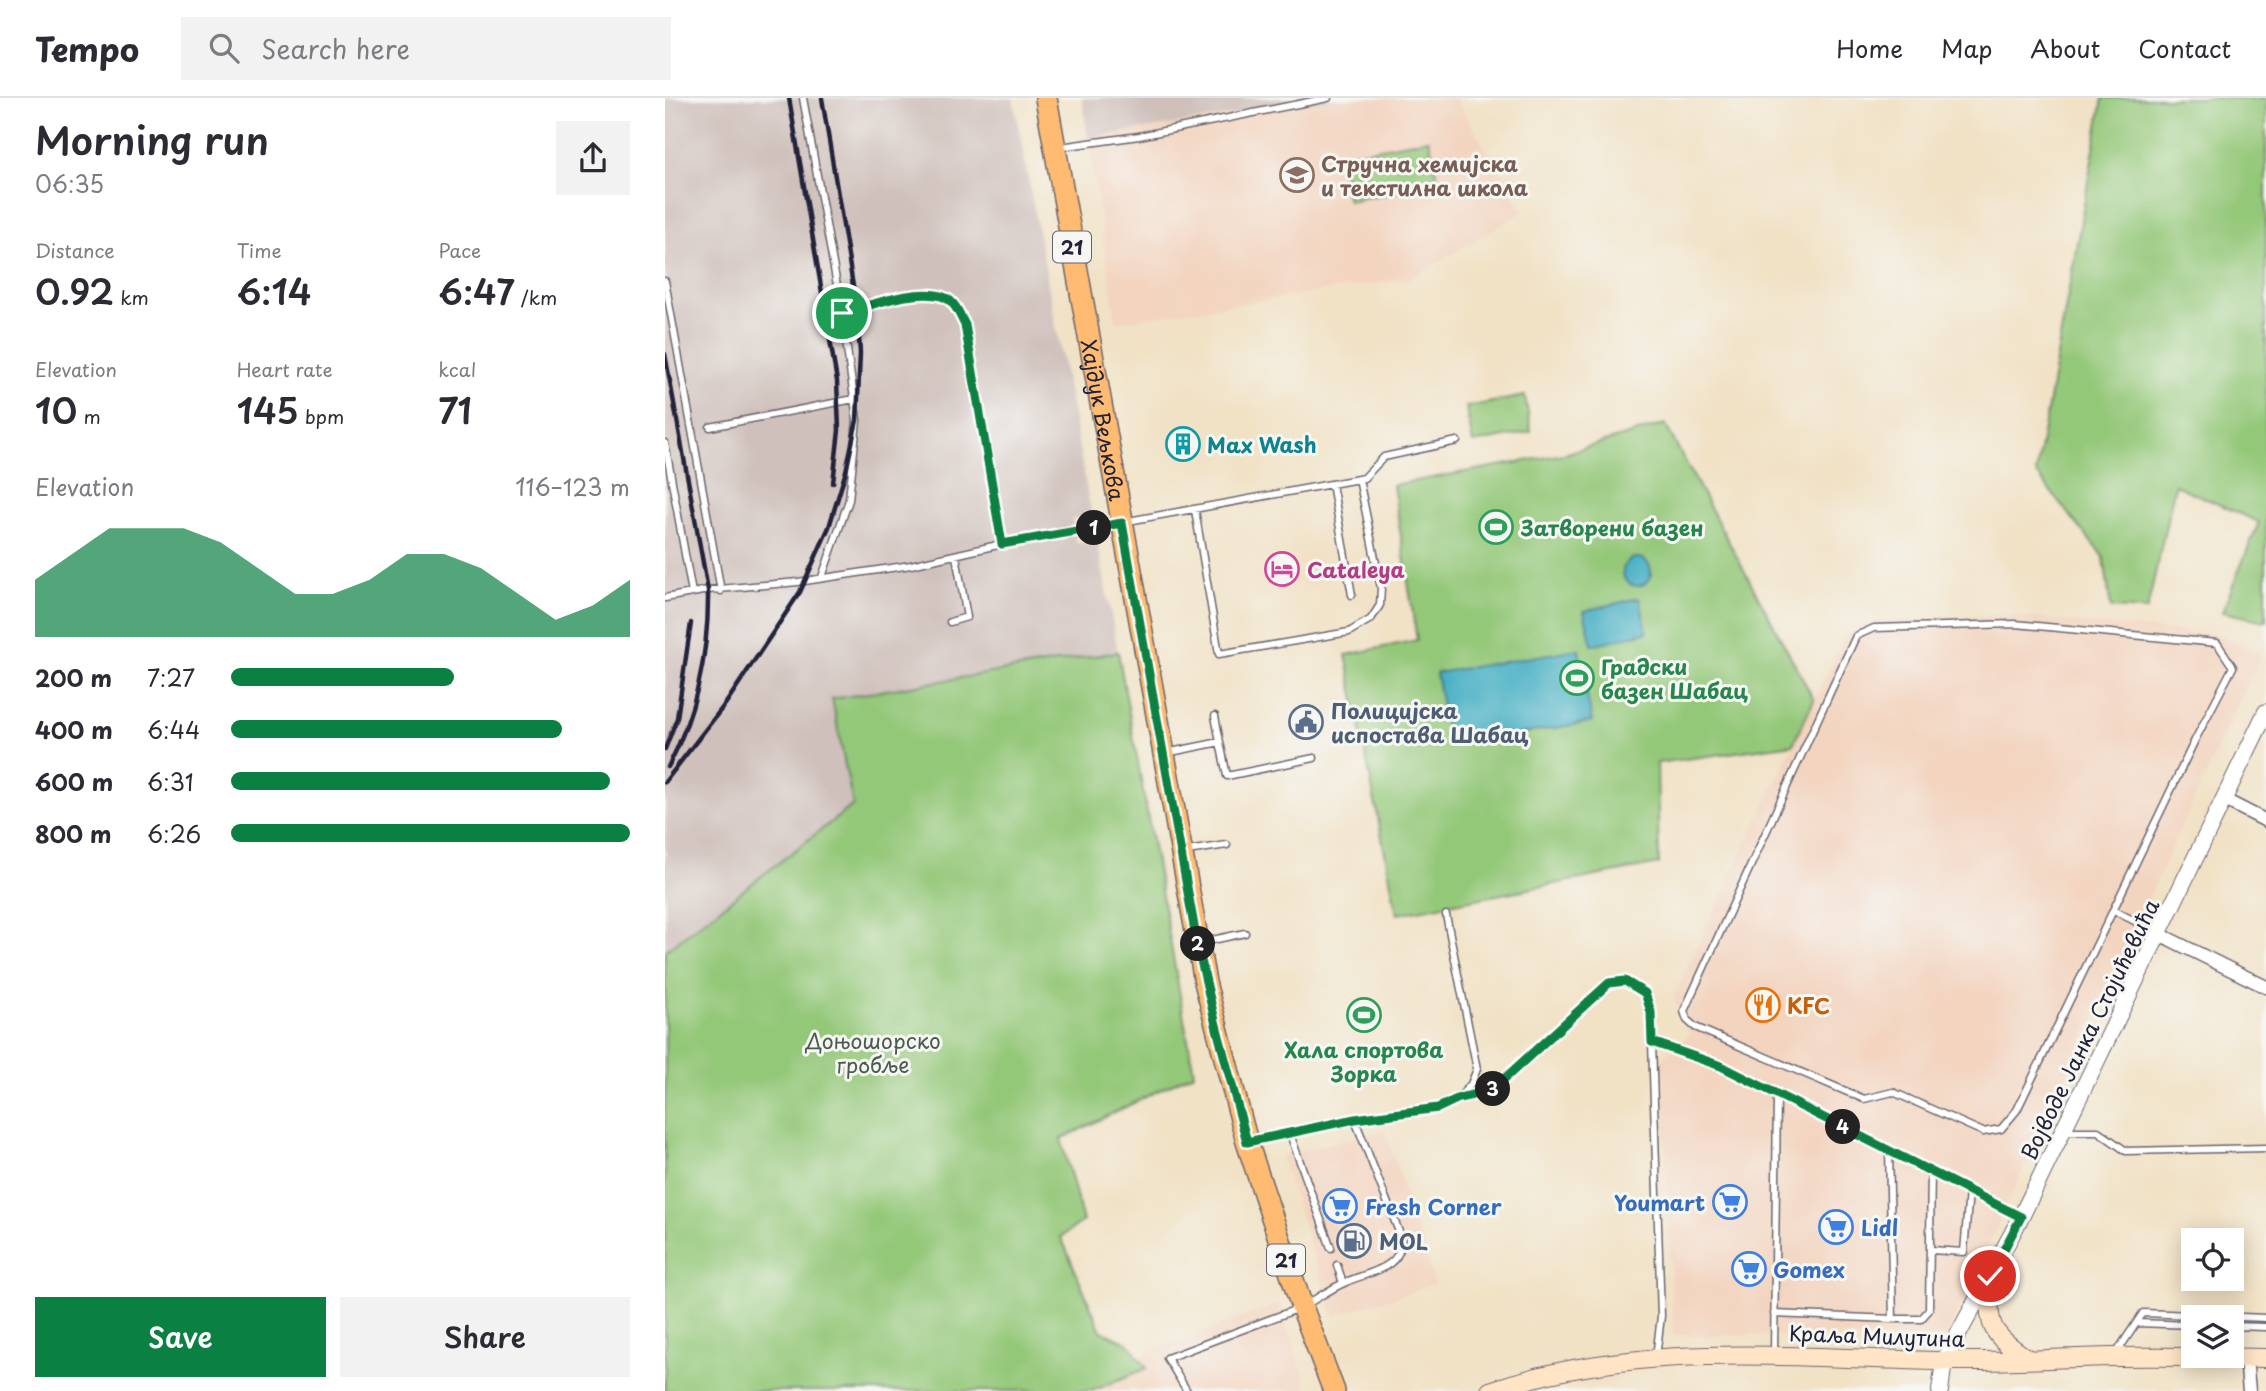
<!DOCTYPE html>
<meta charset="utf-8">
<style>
:root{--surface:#fff;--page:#f2f2f3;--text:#2b2b33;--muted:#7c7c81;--line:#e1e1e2;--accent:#0b8043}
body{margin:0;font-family:"Playpen Sans",sans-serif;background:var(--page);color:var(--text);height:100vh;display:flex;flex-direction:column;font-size:26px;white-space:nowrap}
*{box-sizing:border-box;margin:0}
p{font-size:23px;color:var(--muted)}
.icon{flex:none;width:38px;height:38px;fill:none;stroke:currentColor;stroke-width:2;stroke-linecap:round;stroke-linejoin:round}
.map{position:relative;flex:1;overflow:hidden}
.panel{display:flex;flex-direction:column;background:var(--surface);width:665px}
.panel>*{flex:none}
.controls{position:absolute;left:1516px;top:1130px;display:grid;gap:14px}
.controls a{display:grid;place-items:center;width:63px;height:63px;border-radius:0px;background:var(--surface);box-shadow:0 4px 18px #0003;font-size:35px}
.pin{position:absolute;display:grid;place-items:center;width:60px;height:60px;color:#fff;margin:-30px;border:4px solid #fff;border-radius:50%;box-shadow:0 2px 7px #0007}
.km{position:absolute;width:35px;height:35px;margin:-18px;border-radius:50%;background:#222;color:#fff;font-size:19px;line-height:35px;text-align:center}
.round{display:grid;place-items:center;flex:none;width:74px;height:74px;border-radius:0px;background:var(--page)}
.headline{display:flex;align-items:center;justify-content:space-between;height:119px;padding:0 35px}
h1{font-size:38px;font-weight:600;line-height:52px}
.metrics{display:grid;grid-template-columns:repeat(3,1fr);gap:10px;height:119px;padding:7px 35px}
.metrics div{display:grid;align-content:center}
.metrics b{font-size:35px;font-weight:600}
.metrics small{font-size:19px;font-weight:400}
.metrics p{font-size:19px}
.chart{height:196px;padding:14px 35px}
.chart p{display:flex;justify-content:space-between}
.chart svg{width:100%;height:126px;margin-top:7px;fill:var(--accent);opacity:.7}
.primary-button{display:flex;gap:14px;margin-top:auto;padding:14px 35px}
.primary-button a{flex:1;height:80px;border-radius:0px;background:var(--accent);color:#fff;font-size:28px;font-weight:600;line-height:80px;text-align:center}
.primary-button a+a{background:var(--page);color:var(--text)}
ul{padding:0 35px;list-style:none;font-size:23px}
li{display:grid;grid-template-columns:112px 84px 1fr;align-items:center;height:52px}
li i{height:18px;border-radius:9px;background:var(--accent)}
header{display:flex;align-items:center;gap:42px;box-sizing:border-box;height:98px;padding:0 35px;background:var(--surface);border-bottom:2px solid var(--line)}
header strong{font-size:33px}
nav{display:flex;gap:38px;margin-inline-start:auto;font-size:24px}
.search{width:490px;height:63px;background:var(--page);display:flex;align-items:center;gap:18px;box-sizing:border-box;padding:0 24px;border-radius:0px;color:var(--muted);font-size:26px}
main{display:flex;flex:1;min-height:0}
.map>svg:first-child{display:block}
.built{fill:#f3d4bf}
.industrial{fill:#cfc0bb}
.green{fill:#94c879;stroke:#5b755a;stroke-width:2}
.water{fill:#46b0c4;stroke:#346980;stroke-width:2}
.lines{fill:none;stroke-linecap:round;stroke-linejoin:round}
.service-casing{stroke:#6a656c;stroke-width:9}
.minor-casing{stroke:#6a656c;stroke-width:15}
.tertiary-casing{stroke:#6a656c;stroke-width:18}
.secondary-casing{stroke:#6a656c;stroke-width:20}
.primary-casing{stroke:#6a656c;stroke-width:24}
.service{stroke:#fff;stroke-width:6}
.minor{stroke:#fff;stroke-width:12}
.tertiary{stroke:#fff;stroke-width:16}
.secondary{stroke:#ffe4c6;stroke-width:18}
.primary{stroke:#febb71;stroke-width:21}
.rail{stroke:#22223b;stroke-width:4.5}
.route-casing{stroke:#fff;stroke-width:14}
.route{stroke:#0b8043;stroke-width:9}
.labels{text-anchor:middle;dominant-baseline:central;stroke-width:6;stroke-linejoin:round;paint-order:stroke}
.shield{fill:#f6f6f2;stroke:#626272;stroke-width:2}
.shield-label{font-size:19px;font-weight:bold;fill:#22223b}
.education-label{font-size:21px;font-weight:bold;fill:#785e54;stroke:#f6f6f2;text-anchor:start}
.street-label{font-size:21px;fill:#22223b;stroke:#f6f6f2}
.culture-label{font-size:21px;font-weight:bold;fill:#0d838f;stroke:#f6f6f2;text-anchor:start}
.leisure-label{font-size:21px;font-weight:bold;fill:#27864d;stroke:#f6f6f2;text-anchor:start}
.hotel-label{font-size:21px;font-weight:bold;fill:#b23c85;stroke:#f6f6f2;text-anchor:start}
.service-label{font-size:21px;font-weight:bold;fill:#4e5e75;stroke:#f6f6f2;text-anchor:start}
.food-label{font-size:21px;font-weight:bold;fill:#c56008;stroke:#f6f6f2;text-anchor:start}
.park-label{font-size:21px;fill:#4a5c51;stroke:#f6f6f2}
.shop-label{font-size:21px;font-weight:bold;fill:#366cbe;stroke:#f6f6f2;text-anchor:start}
</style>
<header>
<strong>Tempo</strong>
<div class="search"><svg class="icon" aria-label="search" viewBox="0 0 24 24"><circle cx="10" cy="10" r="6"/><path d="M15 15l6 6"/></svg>Search here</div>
<nav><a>Home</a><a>Map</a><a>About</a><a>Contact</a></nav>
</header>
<main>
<section class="panel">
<div class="headline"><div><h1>Morning run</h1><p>06:35</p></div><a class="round"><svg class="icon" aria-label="share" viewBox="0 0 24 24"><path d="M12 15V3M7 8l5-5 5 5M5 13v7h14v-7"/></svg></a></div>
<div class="metrics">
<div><p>Distance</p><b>0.92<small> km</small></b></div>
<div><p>Time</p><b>6:14</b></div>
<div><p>Pace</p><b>6:47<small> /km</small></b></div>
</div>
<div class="metrics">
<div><p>Elevation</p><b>10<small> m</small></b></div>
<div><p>Heart rate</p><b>145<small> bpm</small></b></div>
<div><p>kcal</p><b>71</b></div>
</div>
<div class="chart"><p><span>Elevation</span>116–123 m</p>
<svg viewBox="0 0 160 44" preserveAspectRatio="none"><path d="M0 44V24L10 15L20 6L30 6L40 6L50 11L60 20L70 29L80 29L90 24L100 15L110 15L120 20L130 29L140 38L150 33L160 24V44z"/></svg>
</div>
<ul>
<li><b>200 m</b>7:27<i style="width:56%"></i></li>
<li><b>400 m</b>6:44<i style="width:83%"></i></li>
<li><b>600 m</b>6:31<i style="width:95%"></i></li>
<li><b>800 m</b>6:26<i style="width:100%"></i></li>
</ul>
<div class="primary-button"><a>Save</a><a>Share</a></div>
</section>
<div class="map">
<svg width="1601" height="1293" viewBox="0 0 1601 1293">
<rect width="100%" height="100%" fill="#f6f6f2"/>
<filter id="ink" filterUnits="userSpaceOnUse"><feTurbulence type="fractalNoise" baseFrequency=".0143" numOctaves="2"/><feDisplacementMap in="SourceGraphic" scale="14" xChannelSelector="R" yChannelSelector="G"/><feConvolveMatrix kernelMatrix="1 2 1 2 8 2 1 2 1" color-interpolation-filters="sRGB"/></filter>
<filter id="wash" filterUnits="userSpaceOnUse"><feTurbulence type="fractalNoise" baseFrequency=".00686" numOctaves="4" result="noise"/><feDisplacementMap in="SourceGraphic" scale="28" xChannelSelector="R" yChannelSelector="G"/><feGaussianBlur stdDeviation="1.57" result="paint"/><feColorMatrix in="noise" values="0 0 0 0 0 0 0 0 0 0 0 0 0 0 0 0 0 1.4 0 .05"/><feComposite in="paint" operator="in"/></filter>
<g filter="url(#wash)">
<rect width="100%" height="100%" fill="#f1e2c6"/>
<path class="built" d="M685 0H791L858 114 746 180 451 224 423 40Z
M1345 517 1559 538 1596 557 1281 1239 1008 1237 997 961 1024 937 1008 899 1180 538 1213 522Z
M720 1032 770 1186 669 1218 615 1058Z
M614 1206 644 1293H427L482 1269 473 1258Z"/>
<path class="industrial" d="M0 0H348L427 419 407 421 411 445 432 443 453 554 167 601 188 707 0 853Z
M417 0H675L423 40Z"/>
<path class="green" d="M1438 0H1601V523L1557 514 1594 424 1510 387 1482 512 1446 510 1439 460 1371 375Z
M764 41 774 86 683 103 673 58Z
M860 298 866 334 808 345 801 309Z
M1000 326 1149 602 1128 646 992 665 994 766 732 816 681 557 752 542 728 387 899 356Z
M453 554 529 975 396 1041 418 1123 396 1139 436 1233 463 1245 482 1270 427 1293H0V853L188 707 167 601Z"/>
<path class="water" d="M958 474a14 14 0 1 1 28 0a14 14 0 1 1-28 0Z
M974 500 982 534 927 547 919 513Z
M914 551 927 624 784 648 771 575Z"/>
</g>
<g filter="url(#ink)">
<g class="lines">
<g class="service-casing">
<path id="service" d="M138 0 177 215 192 322 184 402 157 479
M395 49 474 38 663 0
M0 183 56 493
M177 215C204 209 256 188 281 200 291 205 295 218 300 227L337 446
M45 329 189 301
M0 345 27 495
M667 386 687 497
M530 412 554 556 684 534 706 521 715 507 716 490 694 381
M0 500 43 492 133 484 246 467 337 446 699 380 719 359 792 343
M285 524 302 519 291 458
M1350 526 1552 545 1568 569 1530 642 1352 1012 1336 1031 1318 1034 1228 994 1199 1001 1030 929 1022 922 1019 913 1191 538 1209 530Z
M550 618 555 644
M501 655 555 644 562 678 649 660
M522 753 562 747
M1448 812 1493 835
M538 844 580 835
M987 944 1056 968 1355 1118
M794 1000 826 993 944 885 960 883 980 895 986 914 996 1218 991 1259
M1400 1033H1433L1461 1053 1601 1050
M625 1036 666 1150
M584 1044 690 1022 773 1010 794 1000 806 986 812 971 781 817
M1224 1052 1228 1221
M1265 1152 1299 1154 1304 1093
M672 1167 678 1185
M642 1206C654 1199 667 1190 681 1184 703 1174 739 1171 736 1139L690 1022
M1109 1216 1228 1221H1256L1264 1212 1266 1073
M1472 1225 1528 1227
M1566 1228 1601 1229
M1109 1256 1112 997
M1450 1257 1478 1215 1601 1220
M522 1293 502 1260 632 1211"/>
</g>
<g class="minor-casing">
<path id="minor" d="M1558 701 1601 723
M1494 836 1601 889
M1581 1260 1584 1293"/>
</g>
<g class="tertiary-casing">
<path id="tertiary" d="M1275 1293 1279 1263 1356 1119 1601 614"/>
</g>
<g class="secondary-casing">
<path id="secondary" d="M1325 1178C1324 1226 1320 1233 1363 1261
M825 1293C970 1242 1127 1260 1277 1263 1334 1264 1391 1260 1447 1259 1498 1258 1550 1259 1601 1260"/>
</g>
<g class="primary-casing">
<g id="primary">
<path id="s1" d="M381 0 540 884 582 1044 637 1209 669 1293"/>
</g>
</g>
<use href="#service" class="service"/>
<use href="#minor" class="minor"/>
<use href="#tertiary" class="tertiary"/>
<use href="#secondary" class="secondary"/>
<use href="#primary" class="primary"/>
<path class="rail" d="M124 0 172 283 174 332 168 385
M0 256 43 492C44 555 32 613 3 669
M0 651 12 620 26 525
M0 684 61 605 135 494 164 429 181 373 192 322 195 255 192 212 157 0"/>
</g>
</g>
<g class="lines" filter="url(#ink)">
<g class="route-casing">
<path id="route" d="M177 215C204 208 255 188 281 200 291 205 295 218 300 227L337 446 457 425 532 845 551 927 582 1044 690 1021 773 1010 794 1000 826 993 944 885 960 883 980 895 986 914 987 944 1056 968 1356 1119 1325 1178"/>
</g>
<use href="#route" class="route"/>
</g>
<defs>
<g id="school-ring" transform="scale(1.75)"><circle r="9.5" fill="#f6f6f2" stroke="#8d6e63" stroke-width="1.5"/><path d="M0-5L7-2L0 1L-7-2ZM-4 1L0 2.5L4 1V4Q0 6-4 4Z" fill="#8d6e63"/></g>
<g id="building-ring" transform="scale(1.75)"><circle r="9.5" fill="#f6f6f2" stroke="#0f9aa8" stroke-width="1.5"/><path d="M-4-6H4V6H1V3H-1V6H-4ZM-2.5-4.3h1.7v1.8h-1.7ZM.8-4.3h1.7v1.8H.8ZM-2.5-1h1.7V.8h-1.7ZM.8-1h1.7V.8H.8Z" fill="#0f9aa8"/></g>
<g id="stadium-ring" transform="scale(1.75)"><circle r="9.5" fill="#f6f6f2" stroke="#2e9e5b" stroke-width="1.5"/><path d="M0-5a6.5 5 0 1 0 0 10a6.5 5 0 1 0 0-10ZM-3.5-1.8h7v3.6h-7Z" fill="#2e9e5b"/></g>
<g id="hotel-ring" transform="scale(1.75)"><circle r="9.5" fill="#f6f6f2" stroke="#d1479c" stroke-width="1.5"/><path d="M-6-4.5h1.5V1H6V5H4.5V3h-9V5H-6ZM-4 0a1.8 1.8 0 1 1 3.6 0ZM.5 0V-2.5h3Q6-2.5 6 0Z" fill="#d1479c"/></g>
<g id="civic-ring" transform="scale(1.75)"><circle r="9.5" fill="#f6f6f2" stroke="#5c6f8a" stroke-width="1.5"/><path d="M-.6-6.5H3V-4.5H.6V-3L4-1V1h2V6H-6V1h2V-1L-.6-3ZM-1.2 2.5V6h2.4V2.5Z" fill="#5c6f8a"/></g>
<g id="restaurant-ring" transform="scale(1.75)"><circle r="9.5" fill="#f6f6f2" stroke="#e8710a" stroke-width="1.5"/><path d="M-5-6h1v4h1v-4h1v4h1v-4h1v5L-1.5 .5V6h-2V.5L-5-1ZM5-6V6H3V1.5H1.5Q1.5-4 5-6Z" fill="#e8710a"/></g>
<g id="supermarket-ring" transform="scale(1.75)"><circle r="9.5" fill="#f6f6f2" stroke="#3f7fe0" stroke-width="1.5"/><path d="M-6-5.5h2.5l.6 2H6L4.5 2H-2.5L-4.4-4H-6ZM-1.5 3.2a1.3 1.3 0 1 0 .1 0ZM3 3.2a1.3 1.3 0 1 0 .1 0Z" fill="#3f7fe0"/></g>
<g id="fuel-ring" transform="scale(1.75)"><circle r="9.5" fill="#f6f6f2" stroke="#5c6f8a" stroke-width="1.5"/><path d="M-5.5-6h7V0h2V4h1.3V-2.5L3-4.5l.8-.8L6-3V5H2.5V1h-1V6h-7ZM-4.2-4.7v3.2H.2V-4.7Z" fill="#5c6f8a"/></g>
</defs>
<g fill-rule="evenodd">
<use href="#school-ring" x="632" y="77"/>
<use href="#building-ring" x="518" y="346"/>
<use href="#stadium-ring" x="831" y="429"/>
<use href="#hotel-ring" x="617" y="471"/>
<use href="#stadium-ring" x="912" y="580"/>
<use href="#civic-ring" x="641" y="624"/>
<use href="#restaurant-ring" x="1098" y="907"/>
<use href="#stadium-ring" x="699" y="917"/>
<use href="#supermarket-ring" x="1065" y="1104"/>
<use href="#supermarket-ring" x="675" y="1108"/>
<use href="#supermarket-ring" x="1171" y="1129"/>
<use href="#fuel-ring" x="689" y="1143"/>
<use href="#supermarket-ring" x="1084" y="1171"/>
</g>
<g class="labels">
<g class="shield">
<rect x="388" y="133.5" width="38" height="31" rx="5"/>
<rect x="602" y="1146.5" width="38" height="31" rx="5"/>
</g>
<g class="shield-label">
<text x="407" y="149">21</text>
<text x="621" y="1162">21</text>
</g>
<g class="education-label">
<text x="656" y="65">Стручна хемијска<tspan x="656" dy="24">и текстилна школа</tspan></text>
</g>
<g class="street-label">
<text stroke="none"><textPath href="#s1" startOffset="327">Хајдук Вељкова</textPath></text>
<text transform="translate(1424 931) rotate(-64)">Војводе Јанка Стојићевића</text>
<text transform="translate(1212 1237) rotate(2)">Краља Милутина</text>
</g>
<g class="culture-label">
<text x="542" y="346">Max Wash</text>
</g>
<g class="leisure-label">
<text x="856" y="429">Затворени базен</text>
<text x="936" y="568">Градски<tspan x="936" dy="24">базен Шабац</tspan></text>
<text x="699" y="951" text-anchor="middle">Хала спортова<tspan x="699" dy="24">Зорка</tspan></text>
</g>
<g class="hotel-label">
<text x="642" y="471">Cataleya</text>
</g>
<g class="service-label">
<text x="666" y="612">Полицијска<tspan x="666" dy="24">испостава Шабац</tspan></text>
<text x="714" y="1143">MOL</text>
</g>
<g class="food-label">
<text x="1122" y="907">KFC</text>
</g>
<g class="park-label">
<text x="208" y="942">Доњошорско<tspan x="208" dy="24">гробље</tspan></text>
</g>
<g class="shop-label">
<text x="1040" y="1104" text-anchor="end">Youmart</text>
<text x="700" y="1108">Fresh Corner</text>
<text x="1196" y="1129">Lidl</text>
<text x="1108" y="1171">Gomex</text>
</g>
</g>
</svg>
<div class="controls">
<a><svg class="icon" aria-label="locate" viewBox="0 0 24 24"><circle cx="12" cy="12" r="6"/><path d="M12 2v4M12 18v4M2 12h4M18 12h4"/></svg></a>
<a><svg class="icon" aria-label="layers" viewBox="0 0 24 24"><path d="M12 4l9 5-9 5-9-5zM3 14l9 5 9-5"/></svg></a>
</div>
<div class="pin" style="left:177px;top:215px;background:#1e9e55"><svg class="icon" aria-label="arrive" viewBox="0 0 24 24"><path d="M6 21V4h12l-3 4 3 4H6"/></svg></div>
<div class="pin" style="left:1325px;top:1178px;background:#d93025"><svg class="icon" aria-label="check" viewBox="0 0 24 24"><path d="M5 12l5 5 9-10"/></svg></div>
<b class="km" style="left:429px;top:430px">1</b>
<b class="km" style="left:533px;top:846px">2</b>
<b class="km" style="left:828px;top:991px">3</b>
<b class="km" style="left:1178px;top:1029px">4</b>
</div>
</main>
